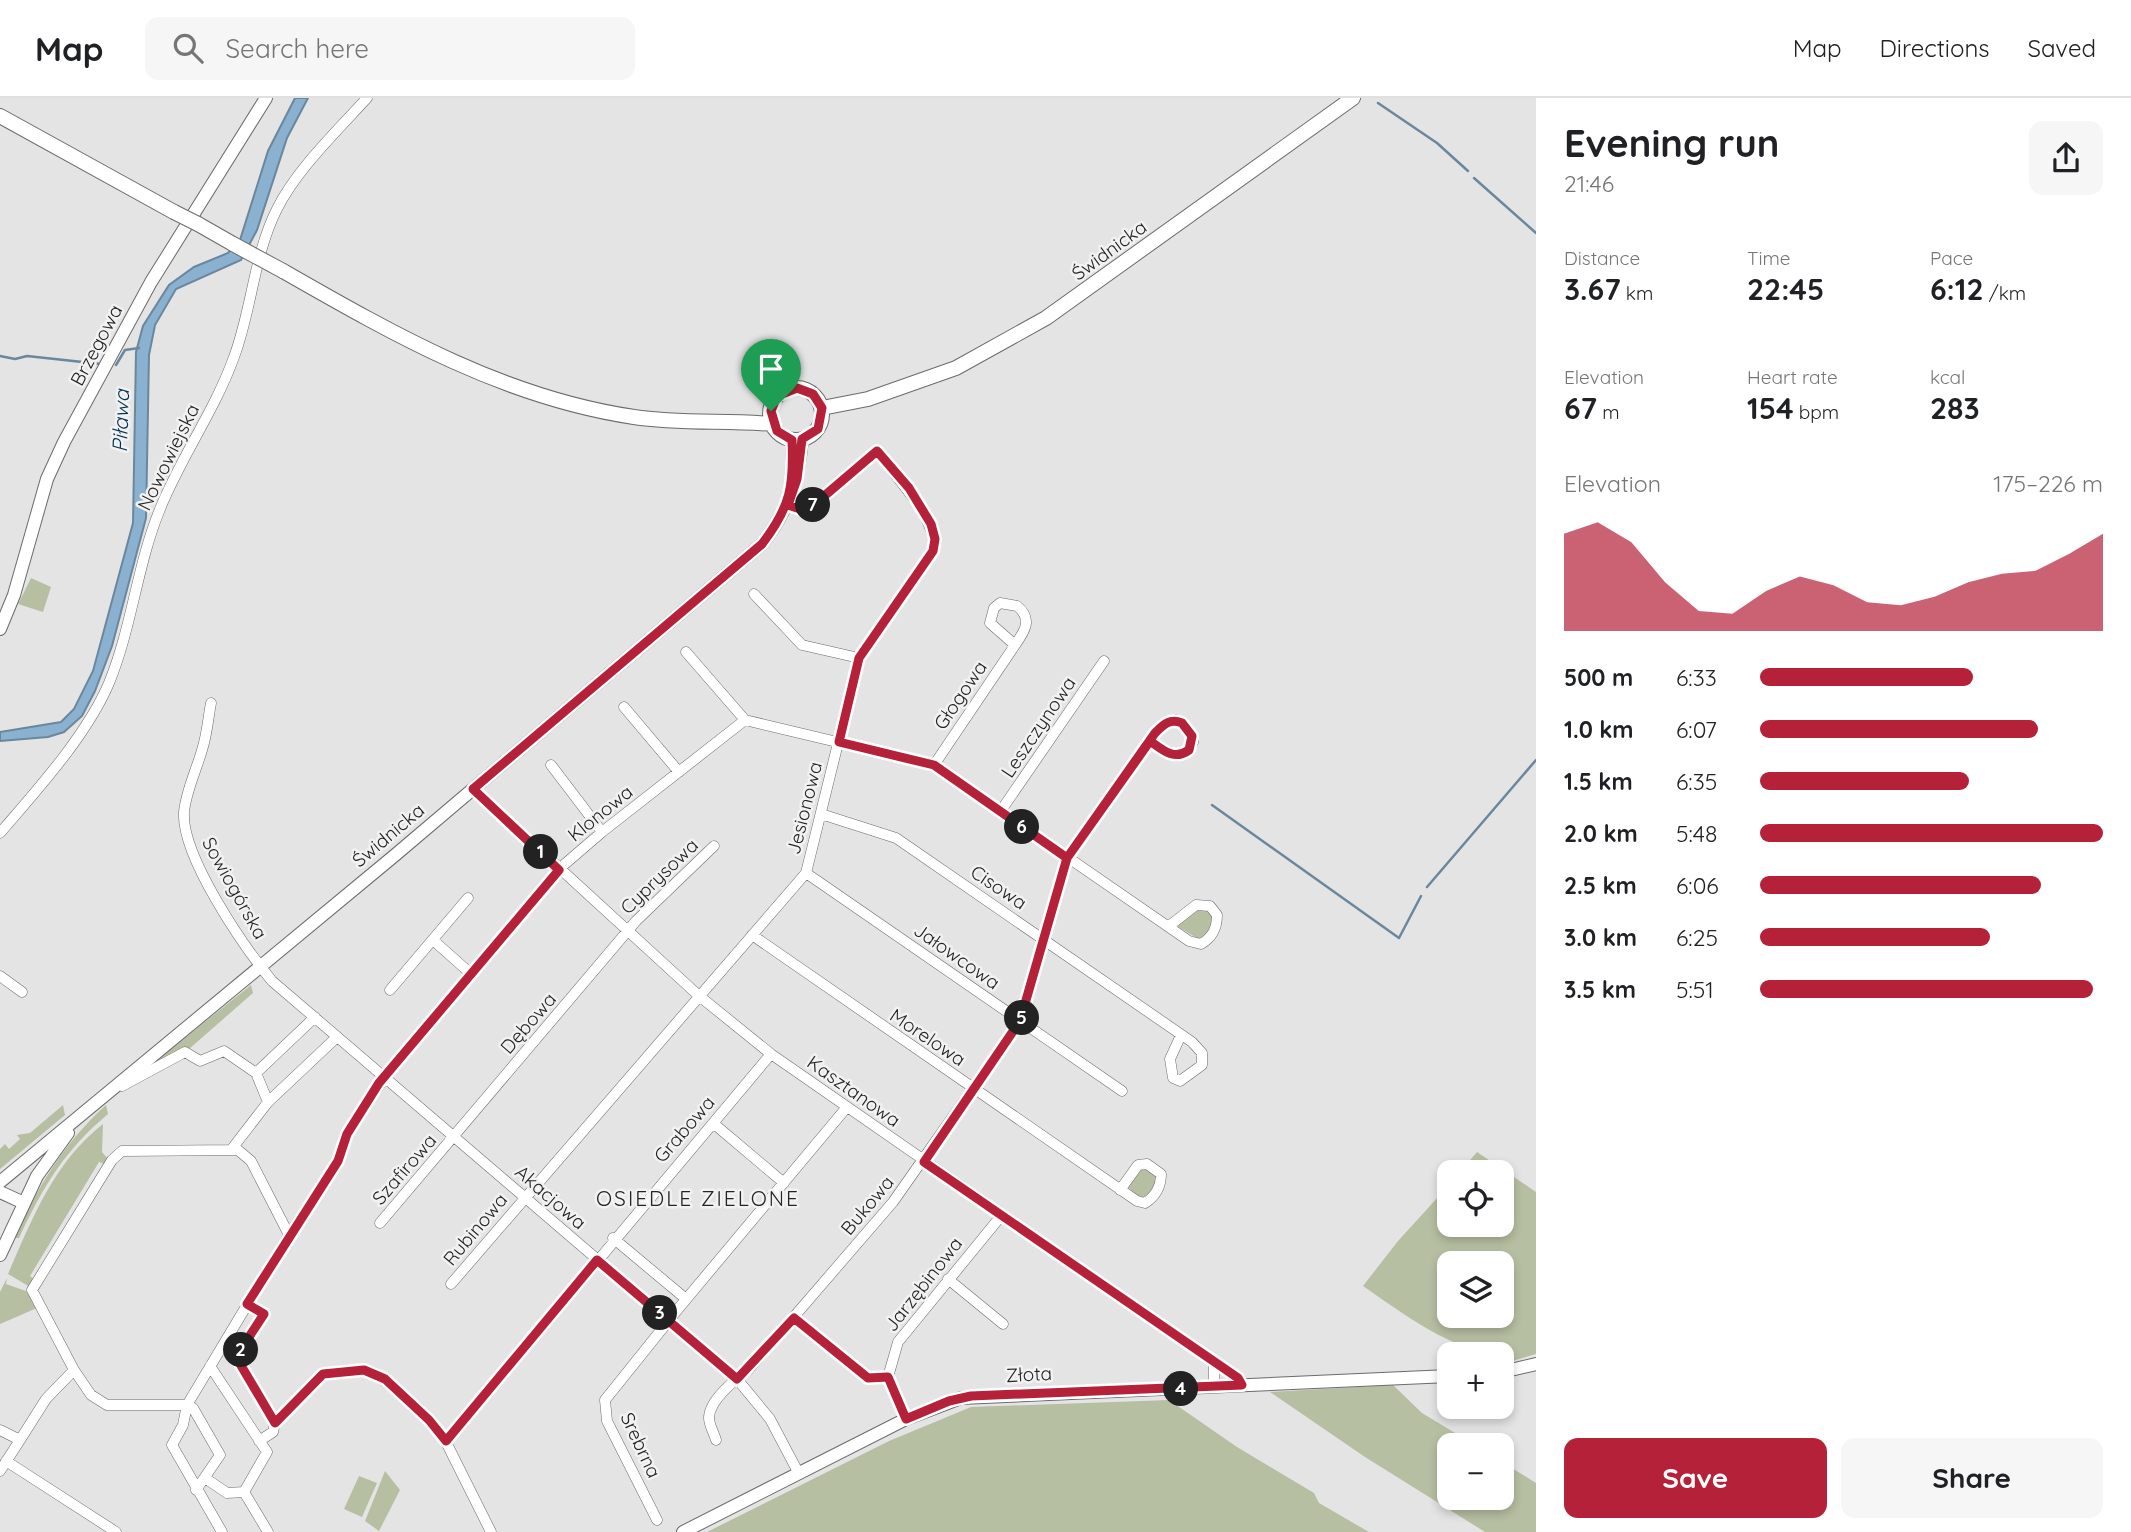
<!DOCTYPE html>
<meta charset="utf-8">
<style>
:root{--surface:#fff;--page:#f6f6f6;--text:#202124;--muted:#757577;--line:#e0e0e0;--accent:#b42138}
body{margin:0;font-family:Quicksand,sans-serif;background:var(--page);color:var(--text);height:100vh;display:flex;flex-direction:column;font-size:26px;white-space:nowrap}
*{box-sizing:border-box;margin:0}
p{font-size:23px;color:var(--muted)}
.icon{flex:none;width:38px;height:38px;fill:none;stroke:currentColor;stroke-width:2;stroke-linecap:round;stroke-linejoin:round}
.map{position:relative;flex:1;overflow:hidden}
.sheet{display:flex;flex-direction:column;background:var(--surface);width:595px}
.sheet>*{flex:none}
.tools{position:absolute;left:1437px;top:1062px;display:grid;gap:14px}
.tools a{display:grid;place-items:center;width:77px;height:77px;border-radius:14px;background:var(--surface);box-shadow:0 4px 10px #0003;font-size:35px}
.pin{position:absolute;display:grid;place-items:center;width:60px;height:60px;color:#fff;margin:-72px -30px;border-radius:50% 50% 50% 0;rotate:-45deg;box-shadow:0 0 7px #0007}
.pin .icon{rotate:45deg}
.km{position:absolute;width:35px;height:35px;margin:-18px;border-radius:50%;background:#222;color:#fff;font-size:19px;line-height:35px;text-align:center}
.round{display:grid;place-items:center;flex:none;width:74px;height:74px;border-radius:14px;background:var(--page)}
.head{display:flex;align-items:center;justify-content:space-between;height:119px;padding:0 28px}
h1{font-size:38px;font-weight:700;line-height:52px}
.figures{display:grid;grid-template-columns:repeat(3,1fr);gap:10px;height:119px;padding:7px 28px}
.figures div{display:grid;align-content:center}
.figures b{font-size:30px;font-weight:700}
.figures small{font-size:19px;font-weight:400}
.figures p{font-size:19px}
.chart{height:196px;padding:14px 28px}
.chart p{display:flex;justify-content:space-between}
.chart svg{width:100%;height:126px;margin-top:7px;fill:var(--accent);opacity:.7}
.button{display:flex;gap:14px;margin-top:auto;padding:14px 28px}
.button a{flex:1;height:80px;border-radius:14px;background:var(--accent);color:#fff;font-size:28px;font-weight:700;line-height:80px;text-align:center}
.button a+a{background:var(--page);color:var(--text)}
ul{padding:0 28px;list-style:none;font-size:23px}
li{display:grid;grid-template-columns:112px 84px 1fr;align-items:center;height:52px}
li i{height:18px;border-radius:9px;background:var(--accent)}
header{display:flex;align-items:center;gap:42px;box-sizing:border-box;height:98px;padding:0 35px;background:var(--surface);border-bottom:2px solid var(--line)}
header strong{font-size:33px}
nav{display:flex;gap:38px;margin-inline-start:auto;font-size:24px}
.search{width:490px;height:63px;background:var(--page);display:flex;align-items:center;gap:18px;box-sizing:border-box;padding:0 24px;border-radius:14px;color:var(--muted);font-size:26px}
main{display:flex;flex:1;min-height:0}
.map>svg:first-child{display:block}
.green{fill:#b7bfa2;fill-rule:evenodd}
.water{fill:#8ab1d0;stroke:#6b879d;stroke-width:2}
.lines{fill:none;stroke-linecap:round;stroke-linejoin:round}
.stream{stroke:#6b879d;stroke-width:2.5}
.minor-casing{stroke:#6b6b6c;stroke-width:11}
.tertiary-casing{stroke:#6b6b6c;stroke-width:14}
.secondary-casing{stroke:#6b6b6c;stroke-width:16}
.minor{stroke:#fff;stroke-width:10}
.tertiary{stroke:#fff;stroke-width:12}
.secondary{stroke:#fff;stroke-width:14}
.secondary-bridge-casing{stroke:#6b6b6c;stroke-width:16;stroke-linecap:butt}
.secondary-bridge{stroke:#fff;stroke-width:14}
.route-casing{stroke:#fff;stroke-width:14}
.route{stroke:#b42138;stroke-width:9}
.labels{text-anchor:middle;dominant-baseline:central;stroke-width:5;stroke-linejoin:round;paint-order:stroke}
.street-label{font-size:19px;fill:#242425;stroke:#f2f2f3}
.water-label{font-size:21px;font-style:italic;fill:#003351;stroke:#f2f2f3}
.neighbourhood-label{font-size:21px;letter-spacing:2px;fill:#242425;stroke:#f2f2f3}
</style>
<header>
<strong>Map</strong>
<div class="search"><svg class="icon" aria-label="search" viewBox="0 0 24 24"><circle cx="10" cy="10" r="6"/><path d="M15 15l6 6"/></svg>Search here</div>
<nav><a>Map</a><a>Directions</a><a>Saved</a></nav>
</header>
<main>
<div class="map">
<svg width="1536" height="1434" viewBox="0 0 1536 1434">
<rect width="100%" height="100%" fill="#e4e4e5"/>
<path class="green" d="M31 480 51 489 43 514 18 506Z
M1193 811H1206L1213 818 1211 831 1200 842 1177 828Z
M251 887 253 895 189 951 141 975Z
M63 1007 65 1017 0 1071V1051L5 1046 9 1051 20 1041 17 1037 30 1035Z
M106 1007 108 1016C64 1053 43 1089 19 1140H14C38 1089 63 1046 106 1007Z
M103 1026 102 1054 108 1061 104 1066 99 1064 30 1178 35 1182 30 1189 8 1176C32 1121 54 1064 103 1026Z
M1477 1054 1536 1094V1256L1505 1265 1502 1263V1256C1455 1256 1401 1214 1363 1188L1398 1143 1449 1087V1127H1502V1074H1460ZM1449 1166H1502V1218H1449Z
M1140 1070H1149L1157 1079 1152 1095 1140 1101 1127 1088Z
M7 1180 6 1186 26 1193 37 1210 0 1226V1194Z
M1393 1287 1422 1315 1475 1347 1449 1348V1400H1502V1364L1536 1385V1434H1485L1365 1359 1270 1294Z
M1169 1302 1237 1349 1314 1395 1319 1405 1369 1434H707L889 1343 971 1309Z
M385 1373 400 1392 379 1433 365 1423Z
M359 1378 377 1385 362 1419 344 1411Z"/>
<path class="water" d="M295 0H308L287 40 257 132 241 162 176 191 155 227 149 257 146 420 112 548 95 593 82 618 64 634 48 639 0 643V634L61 624 74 611 93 573 133 425 136 254 143 228 169 187 194 169 228 155 240 142 268 53Z"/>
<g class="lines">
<path class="stream" d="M1378 5 1437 45 1468 73
M1474 80 1536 135
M0 258 15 261 27 258 101 266
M116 267 125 252 139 250
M1212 707 1399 840 1421 798
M1427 789 1536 662"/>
<g class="minor-casing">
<path id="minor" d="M754 496 802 547 859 560
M686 554 745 622
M211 605C208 621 207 637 202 652 196 673 186 693 184 714 181 758 244 849 272 883L737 1281 770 1321 798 1374
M624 609 679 674
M745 622 934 667 1189 843 1201 846C1213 839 1217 830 1217 817L1210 808 1196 807 1169 828
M551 667 602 734
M934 667 1015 547C1025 533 1033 521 1017 508L1000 505 994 510 990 525 1015 547
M473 691 698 897 771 956 1238 1280 1242 1287
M1000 714 1104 563
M821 716 896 740 1192 944 1202 955V967L1180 983 1173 980 1170 961 1181 937
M0 735C37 692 87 637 109 585 132 529 137 467 160 411 181 359 215 312 234 259 252 211 254 156 277 111 296 72 338 32 367 0
M806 775 1122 993
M752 837 1137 1103 1145 1105C1156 1098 1161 1089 1161 1076L1147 1066 1138 1067 1120 1092
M434 843 470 875
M0 878 22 894
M390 892 468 800
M256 975 268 1004
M122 988 185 954 200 963 224 953 256 975 315 919
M713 1025 784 1085
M231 1052 268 1004 337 939
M380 1125 636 823 714 748
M613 1140 686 1201
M948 1181 1003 1226
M451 1186 806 775 859 560 933 453 935 441 922 411 877 353 816 405 800 411 788 407
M247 1206 264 1216 236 1259 275 1325
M795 1220 868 1280 888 1279
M210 1268 267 1354 244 1394
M74 1272 32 1192 112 1062 122 1053 238 1052 251 1063 289 1137
M1214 1289V1264
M906 1321 888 1279 898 1244 1001 1118
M20 1342 46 1301 74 1272 91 1297 107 1307H187L193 1310 220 1357 196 1392
M716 1342C714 1335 709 1327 709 1320 709 1302 735 1282 748 1272L893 1104 1020 923 1067 760 1150 643 1174 657 1187 654 1193 644 1187 630 1176 622 1163 626 1150 643
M259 1343 273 1334 275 1325 323 1277 364 1272 375 1275 417 1309 446 1344 491 1434
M446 1344 771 956
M6 1363 116 1434
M0 1373 20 1342 0 1332
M205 1380 227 1395 244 1394 268 1434
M657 1422 607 1323 605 1302 678 1211 847 1009
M222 1434 172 1347 183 1327 187 1307 289 1137 338 1063 344 1043 359 1016 396 964 559 771 602 734 745 622"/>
</g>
<g class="tertiary-casing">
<path id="tertiary" d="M792 342 793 369
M0 531 14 497 47 381 64 344 151 184 266 0
M0 1084 394 758 762 446C787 414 799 381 802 341
M0 1094 24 1105
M0 1157 37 1078 68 1035
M1502 1274 1536 1266
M683 1434 906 1321 961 1300 1449 1278"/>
</g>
<g class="secondary-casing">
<path id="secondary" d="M0 18 174 114
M198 126 233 146
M283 173C395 237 505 300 634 319 679 326 726 322 772 326
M770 316a26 26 0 1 1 52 0a26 26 0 1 1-52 0Z
M822 310 868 301 956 270 1046 220 1353 0"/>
</g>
<use href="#minor" class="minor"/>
<use href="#tertiary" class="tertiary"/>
<use href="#secondary" class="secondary"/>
<g class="secondary-bridge-casing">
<path id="secondary-bridge" d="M174 114 198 126
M233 146 283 173"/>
</g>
<use href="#secondary-bridge" class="secondary-bridge"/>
</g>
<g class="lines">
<g class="route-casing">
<path id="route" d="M771 313 777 333 792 342C794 388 791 408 762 446L473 691 559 772 379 985 347 1036 338 1063 247 1206 264 1216 236 1259 275 1325 323 1276 364 1272 385 1281 429 1322 446 1343 597 1162 737 1281 794 1220 868 1280 888 1279 906 1321 949 1303 971 1298 1242 1287 1238 1280 924 1064 1020 923 1067 760 1150 643C1163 652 1174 663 1189 652L1192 638 1182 625C1169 620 1163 627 1155 635L1067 760 934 667 839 644 859 560 933 453 935 441 931 426 909 390 877 353 816 405 800 411 788 407 797 381 802 341 818 331 822 310 813 296 797 290 777 298 771 313"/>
</g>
<use href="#route" class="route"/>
</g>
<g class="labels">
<g class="street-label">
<text transform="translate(1109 152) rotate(-36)">Świdnicka</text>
<text transform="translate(96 247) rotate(-62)">Brzegowa</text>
<text transform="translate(168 359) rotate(-64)">Nowowiejska</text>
<text transform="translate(960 597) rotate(-56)">Głogowa</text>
<text transform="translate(1038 629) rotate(-56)">Leszczynowa</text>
<text transform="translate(804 710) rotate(-76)">Jesionowa</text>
<text transform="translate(600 715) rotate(-39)">Klonowa</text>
<text transform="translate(388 737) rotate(-40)">Świdnicka</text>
<text transform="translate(659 778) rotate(-44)">Cyprysowa</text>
<text transform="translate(999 789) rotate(34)">Cisowa</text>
<text transform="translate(235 790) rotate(61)">Sowiogórska</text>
<text transform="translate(957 858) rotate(35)">Jałowcowa</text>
<text transform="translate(528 925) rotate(-49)">Dębowa</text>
<text transform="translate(928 939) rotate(34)">Morelowa</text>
<text transform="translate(854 993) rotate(35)">Kasztanowa</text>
<text transform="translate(684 1031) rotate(-49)">Grabowa</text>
<text transform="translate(404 1071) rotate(-49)">Szafirowa</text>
<text transform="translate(551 1099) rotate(41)">Akacjowa</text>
<text transform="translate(867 1107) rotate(-50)">Bukowa</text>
<text transform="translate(475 1131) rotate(-50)">Rubinowa</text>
<text transform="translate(923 1186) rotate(-52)">Jarzębinowa</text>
<text transform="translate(1029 1276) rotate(-3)">Złota</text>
<text transform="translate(641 1347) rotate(65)">Srebrna</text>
</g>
<g class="water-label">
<text transform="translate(120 323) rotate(-88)">Piława</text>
</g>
<g class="neighbourhood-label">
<text x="698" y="1100">OSIEDLE ZIELONE</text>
</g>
</g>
</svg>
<div class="tools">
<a><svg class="icon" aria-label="locate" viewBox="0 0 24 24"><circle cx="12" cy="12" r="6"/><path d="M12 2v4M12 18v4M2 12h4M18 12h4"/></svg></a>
<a><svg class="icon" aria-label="layers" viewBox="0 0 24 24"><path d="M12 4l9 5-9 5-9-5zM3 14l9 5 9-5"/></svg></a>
<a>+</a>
<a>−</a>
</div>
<div class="pin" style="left:771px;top:313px;background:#1e9e55"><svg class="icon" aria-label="arrive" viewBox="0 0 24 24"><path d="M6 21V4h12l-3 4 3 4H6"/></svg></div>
<b class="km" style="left:541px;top:754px">1</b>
<b class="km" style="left:241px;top:1252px">2</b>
<b class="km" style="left:660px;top:1215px">3</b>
<b class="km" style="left:1181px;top:1291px">4</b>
<b class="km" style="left:1022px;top:920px">5</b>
<b class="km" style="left:1022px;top:729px">6</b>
<b class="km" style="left:813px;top:407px">7</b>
</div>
<section class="sheet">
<div class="head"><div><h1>Evening run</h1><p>21:46</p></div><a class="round"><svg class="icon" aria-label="share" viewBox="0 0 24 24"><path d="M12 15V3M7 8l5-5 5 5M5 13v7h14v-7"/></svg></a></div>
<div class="figures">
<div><p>Distance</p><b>3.67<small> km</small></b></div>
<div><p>Time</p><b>22:45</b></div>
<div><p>Pace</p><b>6:12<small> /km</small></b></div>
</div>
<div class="figures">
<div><p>Elevation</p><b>67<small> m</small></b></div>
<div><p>Heart rate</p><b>154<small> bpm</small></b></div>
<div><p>kcal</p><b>283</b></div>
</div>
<div class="chart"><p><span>Elevation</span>175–226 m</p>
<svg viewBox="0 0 160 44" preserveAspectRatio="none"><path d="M0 44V10L10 6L20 13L30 27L40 37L50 38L60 30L70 25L80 28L90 34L100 35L110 32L120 27L130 24L140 23L150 17L160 10V44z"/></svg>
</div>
<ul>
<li><b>500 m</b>6:33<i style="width:62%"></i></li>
<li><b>1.0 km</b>6:07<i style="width:81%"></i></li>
<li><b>1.5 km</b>6:35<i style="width:61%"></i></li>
<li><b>2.0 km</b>5:48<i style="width:100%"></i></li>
<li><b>2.5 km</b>6:06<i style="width:82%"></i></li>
<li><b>3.0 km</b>6:25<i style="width:67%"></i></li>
<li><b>3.5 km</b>5:51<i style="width:97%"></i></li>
</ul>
<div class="button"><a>Save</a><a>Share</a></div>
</section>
</main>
